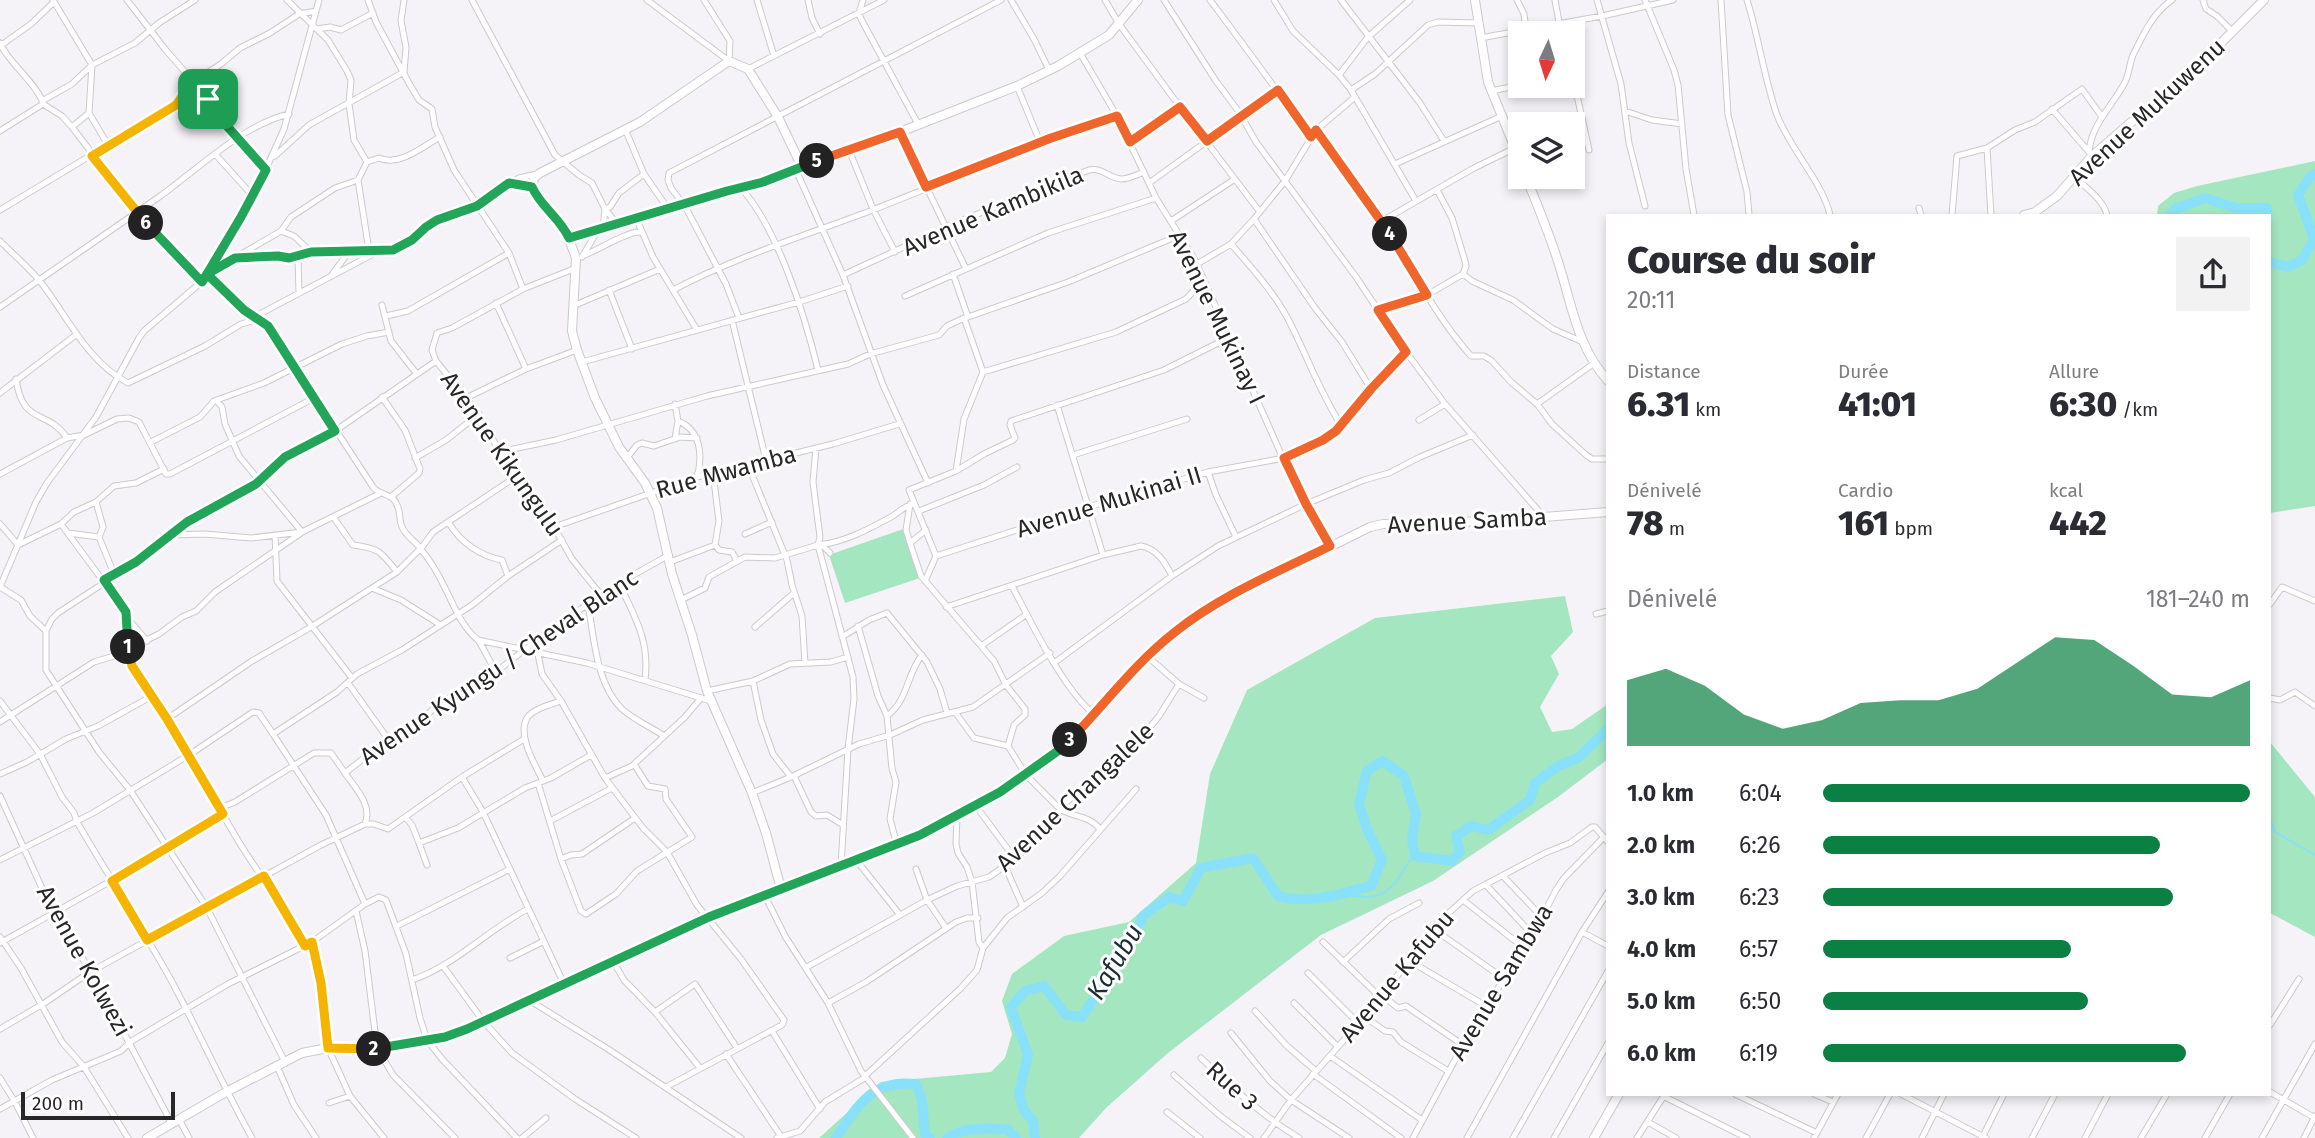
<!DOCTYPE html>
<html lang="fr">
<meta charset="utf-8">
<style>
:root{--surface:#fff;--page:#f2f2f3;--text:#2b2b33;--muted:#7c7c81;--accent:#0b8043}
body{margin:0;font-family:"Fira Sans",sans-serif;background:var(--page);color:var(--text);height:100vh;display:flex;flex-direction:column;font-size:26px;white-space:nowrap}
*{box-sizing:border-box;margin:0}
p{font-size:23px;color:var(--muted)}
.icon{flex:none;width:38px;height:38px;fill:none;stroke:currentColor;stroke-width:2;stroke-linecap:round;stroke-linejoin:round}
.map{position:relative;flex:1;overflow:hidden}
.details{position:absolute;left:1606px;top:214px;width:665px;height:882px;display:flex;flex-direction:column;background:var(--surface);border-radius:0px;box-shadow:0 4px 10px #0003}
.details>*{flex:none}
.needle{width:46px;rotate:184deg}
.controls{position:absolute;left:1508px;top:21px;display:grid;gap:14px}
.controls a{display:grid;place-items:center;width:77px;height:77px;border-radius:0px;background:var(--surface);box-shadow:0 4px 10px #0003;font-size:35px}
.scale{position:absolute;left:21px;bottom:18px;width:154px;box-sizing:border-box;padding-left:7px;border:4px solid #282728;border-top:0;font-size:19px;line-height:24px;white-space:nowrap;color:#282728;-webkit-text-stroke:5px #fff;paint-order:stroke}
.pin{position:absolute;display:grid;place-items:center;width:60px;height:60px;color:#fff;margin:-30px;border-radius:14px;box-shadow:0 4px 10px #0006}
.km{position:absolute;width:35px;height:35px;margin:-18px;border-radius:50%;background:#222;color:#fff;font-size:19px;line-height:35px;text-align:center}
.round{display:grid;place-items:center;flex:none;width:74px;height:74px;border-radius:0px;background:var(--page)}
.head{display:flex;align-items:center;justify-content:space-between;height:119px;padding:0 21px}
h1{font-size:38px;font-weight:800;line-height:52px}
.metrics{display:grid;grid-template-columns:repeat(3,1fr);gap:10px;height:119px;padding:7px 21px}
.metrics div{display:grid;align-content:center}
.metrics b{font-size:35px;font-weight:800}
.metrics small{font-size:19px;font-weight:400}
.metrics p{font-size:19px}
.chart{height:196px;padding:14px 21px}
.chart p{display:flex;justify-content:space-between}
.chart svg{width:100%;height:126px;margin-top:7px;fill:var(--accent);opacity:.7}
ul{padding:0 21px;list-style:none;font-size:23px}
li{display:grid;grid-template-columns:112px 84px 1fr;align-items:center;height:52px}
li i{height:18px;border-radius:9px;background:var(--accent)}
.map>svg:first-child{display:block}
.green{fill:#a4e6c0}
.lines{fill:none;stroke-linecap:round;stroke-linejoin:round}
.stream{stroke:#88e1f8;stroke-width:2}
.river{stroke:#88e1f8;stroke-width:10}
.street-casing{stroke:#ccc9cd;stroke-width:7}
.secondary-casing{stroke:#ccc9cd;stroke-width:10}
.street{stroke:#fff;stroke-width:5}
.secondary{stroke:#fff;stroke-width:8}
.split-1-casing{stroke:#fff;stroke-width:14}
.split-2-casing{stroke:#fff;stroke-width:14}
.split-3-casing{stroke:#fff;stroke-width:14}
.split-4-casing{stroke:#fff;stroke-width:14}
.split-5-casing{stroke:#fff;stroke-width:14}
.split-6-casing{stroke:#fff;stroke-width:14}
.split-7-casing{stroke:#fff;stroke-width:14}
.split-1{stroke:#22a559;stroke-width:9}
.split-2{stroke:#f5b400;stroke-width:9}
.split-3{stroke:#22a559;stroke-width:9}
.split-4{stroke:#f0652b;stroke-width:9}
.split-5{stroke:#f0652b;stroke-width:9}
.split-6{stroke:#22a559;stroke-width:9}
.split-7{stroke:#f5b400;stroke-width:9}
.labels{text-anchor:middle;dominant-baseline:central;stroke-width:6;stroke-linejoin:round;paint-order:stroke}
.street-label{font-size:24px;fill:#282728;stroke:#fff}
.water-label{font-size:26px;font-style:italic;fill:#1a3035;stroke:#fff}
</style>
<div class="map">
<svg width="2315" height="1138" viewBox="0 0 2315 1138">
<rect width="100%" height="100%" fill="#f6f3f8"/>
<path class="green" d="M2315 161V506L2270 513V215H2157L2158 206 2174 193 2197 186Z
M906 528 923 577 845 603 829 555Z
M1565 596 1573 632 1551 656 1559 674 1540 707 1552 732 1572 729 1608 704V759L1558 797 1433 881 1321 935 1168 1053 1106 1108 1079 1138H819L881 1082 991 1072 1005 1058 1012 1034 1002 1001 1012 974 1064 936 1129 922 1196 863 1210 774 1247 690 1375 618Z
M2270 742 2315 797V937L2270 913Z"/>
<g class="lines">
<path class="stream" d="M2270 819 2275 832 2315 855
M1338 895C1370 896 1383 904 1402 873 1407 866 1408 861 1415 856"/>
<path class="river" d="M2171 215 2175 209 2205 198 2236 208H2267V215
M2270 262 2288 267 2302 260 2314 239 2298 195 2310 177 2315 174
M836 1138C858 1105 872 1079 916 1084L922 1100 925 1135 930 1138
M947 1138C964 1127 987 1128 1007 1129L1016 1138
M1035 1138 1033 1121 1024 1110 1019 1094 1028 1055 1011 1007 1025 991 1044 986 1066 1015 1082 1017 1126 950 1144 915 1169 897 1183 901 1201 868 1253 858 1278 896C1310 905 1340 894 1371 886L1382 860 1367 829 1359 804 1367 771 1382 761 1404 776 1416 814 1412 839 1415 856 1452 861 1460 852 1456 836 1471 826 1488 830 1530 800 1535 783 1558 766 1578 758 1608 729"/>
<g class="street-casing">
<path id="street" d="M127 0 165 49 212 103 226 125 266 170
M287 0 328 40 347 71 351 80 349 104 354 140 367 162
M368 0 376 22 410 85 419 100 432 109 435 127 454 170 509 253 523 289
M472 0 555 155 579 175 592 183 605 209 617 224
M647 0 729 61 730 41 704 0
M757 0 774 56
M808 0 812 18 820 34
M863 0 859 13 861 19 918 124
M1011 0 1034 39 1049 70
M1105 0 1119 24 1180 107 1260 212
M1164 0 1216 81 1239 112 1256 142 1356 277 1406 352 1445 404 1544 517
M1210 0C1244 45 1277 91 1311 137
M1274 0 1293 31 1339 75 1351 90 1416 201
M1341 0 1420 103 1444 141
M1517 0 1524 14 1526 30
M1555 0 1561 33
M1597 0 1621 84 1629 143 1645 206
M1645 0 1674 70 1678 85 1686 169 1694 215
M1721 0 1728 115 1747 192 1749 215
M1747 0C1759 38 1764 78 1777 115 1790 149 1823 183 1830 215
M2203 0 2206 9 2217 16 2233 32
M317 29 330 27 341 30 373 13
M1480 38 1602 16 1673 0
M0 43C9 64 33 79 43 102
M0 46 31 24 54 2
M1080 53 1117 116 1156 198 1195 260 1281 454 1306 504 1330 546
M748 69 884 0
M404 72 406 47 401 21 404 0
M1339 75 1368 37 1410 0
M1573 77 1589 150
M1017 86 1040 142
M1351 90 1375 74 1428 25 1438 22 1478 23
M1491 91 1521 85
M42 101 72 84 92 65 135 43 159 23 195 0
M2052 109 2089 152
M1625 111 1652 120 1682 124
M72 127 137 212 202 282
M625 129 644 174 668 209
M1316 130C1338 160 1361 190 1382 221 1411 266 1435 316 1471 356H1484L1492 361 1511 382 1537 404 1552 424 1586 455 1592 459H1608
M0 131 43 104 62 116 72 127 89 113 92 65 53 0
M900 132 966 269
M1130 142 1180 107
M108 145 176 105 193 82 221 64 240 48 270 33 299 14 316 11
M849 150 873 209 895 252
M215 154 252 195
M275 156 309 125 404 72
M2092 156 2089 152C2091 125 2112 106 2124 84 2130 74 2129 62 2134 53 2144 33 2153 13 2172 0
M1395 164 1502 116
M795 168 843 275 883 385 928 483
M2075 177C2086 188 2103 199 2107 215
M358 180 335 188 291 217 281 231 207 274 244 310 268 326 373 487C379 495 389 493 395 501 402 512 398 518 402 527 405 535 415 541 420 548 430 560 439 575 446 590 455 608 462 627 478 640L587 663 711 701
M509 183 532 187
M1149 183 1278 90
M741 188C778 229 805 316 818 370
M1437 190 1452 218 1465 261 1466 266 1463 274
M1919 208 1921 215
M0 210 108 145 89 113
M1952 215 1957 156 1987 148
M1991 215 1987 148 2015 130 2035 122 2082 89 2102 117
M1254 219 1315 308 1342 342 1371 389
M637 220 653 257 697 330
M1171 221 1235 179
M1382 221 1474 168 1515 148
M603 228 605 209 610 207 619 193 644 174
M281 231 294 236 311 252
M569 238 727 191 763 182 796 168
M0 241C13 254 27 266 39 280 67 315 87 362 128 383L205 346 241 324 259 319
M1231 244C1251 267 1272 290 1287 317 1306 353 1319 391 1341 425
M369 251 358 180 367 162 379 158C399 167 422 147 440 137
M582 256C597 251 627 231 640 232
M298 257 299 293
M582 257 598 230
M238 258 278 256 290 258 311 252 392 250 412 240 426 227 437 220 477 206 519 178 537 174
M1197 264 1231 244 1254 219 1285 181 1316 130 1355 97
M576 268 523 289 452 328 437 333 432 350 436 361 479 414 514 478 554 527 572 559 601 595
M953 274 968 317 964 318 983 372 964 419 956 471
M1463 274 1472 281 1513 300 1553 329 1583 342
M843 275 960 221 1089 170C1103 167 1108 178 1121 179 1129 179 1136 175 1144 172
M331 276 348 253
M609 290 632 349
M673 290C735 257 804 236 870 211 952 179 1033 144 1117 116
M905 296 1048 233 1156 198
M496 303 526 369
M382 305 391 341 416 373
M573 306 660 269
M0 307C53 270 106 234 159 197 197 170 242 125 289 114
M1378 310 1427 295 1463 274
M256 316 377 252
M386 316 408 311 509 253
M968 317 1068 282 1180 235
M739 318 726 284 686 208 671 188 668 180 669 173 1001 0
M732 320 766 460
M582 362 799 302 848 286
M983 372 1116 332 1186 299 1204 280
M16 379C23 427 47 408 67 438
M0 393 77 334
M382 397 405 430 420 469 419 473 391 497
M466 398 526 369 577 350
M217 401 222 407 225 424 239 456 302 532
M1537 404 1593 364
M1057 405 1103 555
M1419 420 1445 404
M678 421C701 430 703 456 697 477
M675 439 678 421 675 404
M151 442 200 417 214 401 264 383 342 344 367 336 389 332
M816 448 813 482 820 537 818 545C843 543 869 529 891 517 900 512 903 506 914 504
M1073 455 1187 419
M500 457 508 450 556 440 707 396 848 364 870 354 939 335 947 326 964 318
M415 458 446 440 479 414
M626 459 637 445 642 443 654 446 680 437 697 438
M748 465 787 560 792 585 802 616 805 663
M1208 472 1216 495 1236 537
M713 473 719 521 715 545
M0 474 67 438 84 435 117 419 129 418 139 422 166 474H170L314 398
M96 502 103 527 99 537 114 574
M910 504 906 530 910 543
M919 511 984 485 1017 467
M334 518 353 545C378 548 381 551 397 572
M449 523C460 542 480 556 502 560L508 576
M0 524 18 545 61 524 74 512 96 502 114 486 136 483 164 469
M61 524 126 612 129 658 132 666C177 722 206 790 244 850 264 882 288 911 305 945
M554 527 697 477 833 444 899 424
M926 530 910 543 921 576 994 661 1006 685 1025 709V715L1014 725 1008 746 1026 775 1060 809C1074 818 1089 815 1100 829
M68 533 99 537
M745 534 772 522
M170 535 200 514 247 490 285 457 335 431 436 361
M275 535 277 581 352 678
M822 545 830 553
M936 556 1088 507 1208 472 1284 458 1323 440 1336 431 1371 389 1406 352
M670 562 715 545 719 550 732 552 737 561
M925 581 936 556 909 490 956 471 984 454 1013 440 1015 438 1010 425 1011 421 1164 370 1230 337
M619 583C635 618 650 640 645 680
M1012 586C1031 622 1064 691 1095 715
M0 587 36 502 47 483 96 417 139 338 144 331 205 279 261 180 284 129 319 0
M0 587 21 600 30 616 46 631
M372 588 401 600 439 624
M681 600 705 588 709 577 745 557 775 558 818 545 853 677 854 699 848 749 841 866
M588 604C594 637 596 684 622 709 634 720 651 727 664 736
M2270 604 2282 587 2315 601
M946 607 1103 555 1141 546C1157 549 1165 562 1172 576
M1596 614 1608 611
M128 619 147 641
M858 626 878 696 887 716 892 769 896 782 890 819 897 845
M755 627 794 593
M842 637 869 620 887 613 927 662 940 689 947 713
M479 641 496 672
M981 646 1027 614
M538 654 542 674 561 701 605 778 643 828 667 852 697 905 741 959 784 1020 782 1025 666 1087
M1148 657 1179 684 1204 698
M1054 663 1172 576 1218 546 1306 504 1364 480 1389 473 1420 457 1473 435
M753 681 761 720 773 754 791 777
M348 683 388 739
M707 691 753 681 790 664 831 662 848 657
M2270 698 2280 700 2295 692 2315 706
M0 701 40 754 62 797 74 813 77 822C108 875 141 926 171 980 199 1032 223 1086 252 1138
M955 712 974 738 1008 746
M887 716C909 699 906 675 922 655
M167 719 252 661 311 627 397 572 422 547 433 532 514 478
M0 722 94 662 114 656 159 634 182 617 196 611 215 592 301 533
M273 734 326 815 365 904
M524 739 462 777 483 812 564 984
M0 774 27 762 66 739 98 726 152 696
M794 776 811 812 816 816 827 815 843 825
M605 778 632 766 685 717 701 698
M543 781C535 764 517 736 527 718 532 709 552 704 561 701
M538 783 561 859 581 911 586 914 616 894 637 871 692 837 666 799 665 789 648 786 634 764
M752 793 791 777 859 744 890 735 923 720 973 707 1050 653
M0 796 46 897 99 986 172 1124
M976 806 1015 859
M220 808 235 802 314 753H331L345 773
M957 815 956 844 958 853 967 867 972 882 979 942 983 948
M406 818 412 825 419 843 458 828 525 788 551 778 591 755
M550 821 612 788
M365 824C373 805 355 788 345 773L388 739 408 735 433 709 450 697 496 672 550 630 619 583 669 555
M419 843 427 865
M561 859 571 855 582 854 635 818
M0 860 93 813 189 755 253 712 259 713 273 734 337 692 357 674 402 650 472 605 508 576 562 540
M857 861 900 915
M1005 866 1023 907
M916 869 927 900 946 928
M1503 876 1542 917
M1486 885 1531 933
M765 896 785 936 828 1003 861 1071 913 1138
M1463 900 1523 947
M356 911 365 951 377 1048 393 1075 455 1138
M397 926 510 869
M1432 928 1503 978
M1582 932 1608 946
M0 937 21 968 62 1042 84 1067 128 1138
M312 942 321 983 328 1048 350 1096
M1323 942 1381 998
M0 943 152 858 224 814
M510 958 544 941
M1408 960 1486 1006
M613 961 624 980 655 1012 700 1068
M1343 962 1389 919 1419 903
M443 966 484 1022 512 1053 575 1099 636 1138
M807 967 927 900 957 886 989 877 1015 859 1032 844 1065 803 1122 756 1147 731 1159 716 1179 684
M1308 973 1359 1024
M412 980C456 965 487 930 528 909
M1383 996 1398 1008 1406 1006 1463 1045
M529 1000 608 1049 741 1138
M828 1003 866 982 956 922 967 918H978
M1294 1003 1337 1046
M1255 1011 1287 1046 1316 1071
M655 1012 695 984 737 1048
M1365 1017 1385 1031 1393 1032 1401 1042 1448 1071
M2270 1025 2299 979
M0 1029 43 1004 90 972 319 846 365 824H374L388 829 462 777
M772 1031 820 1109
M1231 1033 1270 1081 1291 1100 1349 1138
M726 1054 780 1135
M1330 1056 1422 1120
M1201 1058C1232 1087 1262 1116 1299 1138
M285 1062 207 908 130 790 99 752 46 670V631L52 619 58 613 136 562 170 535 205 534 251 538 302 532 379 494
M277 1066 294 1105 316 1138
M1313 1074 1401 1138
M1174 1075 1219 1115 1250 1138
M865 1076 961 988 977 970 983 948 1007 918 1042 893 1060 876 1136 789
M0 1078 15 1102 33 1138
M2270 1092 2315 1118
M1735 1094 1817 1133
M1814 1094 1833 1102
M1901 1094 1986 1138
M1663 1096 1747 1138
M329 1103 350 1096 384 1138
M0 1109 52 1080 121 1051 130 1042 228 984 312 942 365 904 379 897 386 900 406 954 420 1018 427 1040 442 1059 517 1138
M1167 1112 1200 1138
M180 1121 189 1138
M1648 1122 1676 1138
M522 1138 546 1118
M777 1138 800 1131 825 1102 866 1077
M1264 1138 1291 1100 1381 998 1432 928 1473 891 1545 853 1570 843 1592 827H1595L1608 842
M1413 1138 1463 1045 1542 917 1556 890 1564 878 1604 837
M1467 1138 1582 932 1608 892
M1513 1138 1608 971
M1554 1138 1608 1043
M1637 1138 1665 1094
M1814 1138 1838 1094
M1866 1138 1890 1094
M1922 1138 1944 1094
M1982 1138 2004 1094
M2032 1138 2055 1094
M2085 1138 2108 1094
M2141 1138 2167 1094
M2205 1138 2230 1094
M2262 1138 2315 1044
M2304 1138 2315 1116"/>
</g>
<g class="secondary-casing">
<path id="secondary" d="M1475 0 1488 82 1521 163
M1526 177C1538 207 1551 237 1560 268 1573 310 1578 347 1608 381
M2024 215 2035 212 2057 196 2092 156 2209 55 2264 0
M781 889 766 833 752 793 707 691 692 635 672 574 657 508 645 483 619 447 595 398 577 350 572 331 576 258 566 231 539 200 532 187 534 178 540 173 640 122 729 61 748 69 778 117 800 163 806 165 900 132 1017 86 1058 66 1109 35 1138 0
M147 1138 226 1092 302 1053 328 1048 358 1050 400 1046 445 1037 484 1022 709 917 897 845 976 806 1026 775 1062 748 1147 657 1187 623 1259 582 1370 527 1383 524 1492 521 1608 512
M1594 1138 1619 1094"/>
</g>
<use href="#street" class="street"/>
<use href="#secondary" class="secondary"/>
</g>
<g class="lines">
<g class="split-1-casing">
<path id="split-1" d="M128 647 126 612 104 580 136 562 187 522 256 484 285 457 335 431 268 326 244 310 207 274 241 217 266 170 226 125 208 99"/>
</g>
<g class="split-2-casing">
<path id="split-2" d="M128 647 132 666 167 719 223 814 112 881 147 940 264 876 305 946 312 942 321 983 328 1048 374 1049"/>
</g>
<g class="split-3-casing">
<path id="split-3" d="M374 1049 445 1037 467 1029 709 917 920 835 1000 792 1062 748 1070 740"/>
</g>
<g class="split-4-casing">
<path id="split-4" d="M1070 740C1105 704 1136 662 1175 632 1221 595 1278 572 1330 546L1306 504 1284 458 1323 440 1336 431 1371 389 1406 352 1378 310 1427 295 1390 234"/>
</g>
<g class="split-5-casing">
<path id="split-5" d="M817 161 900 132 926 187 1051 138 1117 116 1130 142 1180 107 1207 141 1278 90 1311 137 1316 130 1390 234"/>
</g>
<g class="split-6-casing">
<path id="split-6" d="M146 223 202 282 207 274 235 258 278 256 289 258 311 252 393 250 412 240 426 227 437 220 477 206 509 183 532 187C541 207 560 218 569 238L727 191 763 182 817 161"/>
</g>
<g class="split-7-casing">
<path id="split-7" d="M146 223 92 156 176 105 193 82 208 99"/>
</g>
<use href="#split-1" class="split-1"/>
<use href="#split-2" class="split-2"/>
<use href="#split-3" class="split-3"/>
<use href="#split-4" class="split-4"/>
<use href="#split-5" class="split-5"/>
<use href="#split-6" class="split-6"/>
<use href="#split-7" class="split-7"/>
</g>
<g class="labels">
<g class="street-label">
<text transform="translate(2147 112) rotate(-43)">Avenue Mukuwenu</text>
<text transform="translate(993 211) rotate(-23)">Avenue Kambikila</text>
<text transform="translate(1217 317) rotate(64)">Avenue Mukinay I</text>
<text transform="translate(502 454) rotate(55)">Avenue Kikungulu</text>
<text transform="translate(726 472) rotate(-15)">Rue Mwamba</text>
<text transform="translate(1109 502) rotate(-17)">Avenue Mukinai II</text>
<text transform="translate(1467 521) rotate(-3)">Avenue Samba</text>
<text transform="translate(499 667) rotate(-34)">Avenue Kyungu / Cheval Blanc</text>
<text transform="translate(1075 797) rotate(-43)">Avenue Changalele</text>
<text transform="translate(84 961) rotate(61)">Avenue Kolwezi</text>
<text transform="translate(1397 976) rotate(-50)">Avenue Kafubu</text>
<text transform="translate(1501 982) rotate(-59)">Avenue Sambwa</text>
<text transform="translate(1232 1086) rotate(42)">Rue 3</text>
</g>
<g class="water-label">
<text transform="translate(1115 962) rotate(-59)">Kafubu</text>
</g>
</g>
</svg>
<div class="controls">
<a><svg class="needle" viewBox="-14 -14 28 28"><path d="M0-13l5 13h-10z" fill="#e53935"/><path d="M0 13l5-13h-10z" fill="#7c7c81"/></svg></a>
<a><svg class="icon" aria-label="layers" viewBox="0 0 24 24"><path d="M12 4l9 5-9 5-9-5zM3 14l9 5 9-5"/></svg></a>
</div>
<div class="scale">200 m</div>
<div class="pin" style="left:208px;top:99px;background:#1e9e55"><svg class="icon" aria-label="arrive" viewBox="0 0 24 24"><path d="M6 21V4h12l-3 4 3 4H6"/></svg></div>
<b class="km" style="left:128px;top:647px">1</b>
<b class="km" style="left:374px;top:1049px">2</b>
<b class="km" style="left:1070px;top:740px">3</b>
<b class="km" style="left:1390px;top:234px">4</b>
<b class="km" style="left:817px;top:161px">5</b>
<b class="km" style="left:146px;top:223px">6</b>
<section class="details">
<div class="head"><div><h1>Course du soir</h1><p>20:11</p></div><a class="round"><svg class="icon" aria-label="share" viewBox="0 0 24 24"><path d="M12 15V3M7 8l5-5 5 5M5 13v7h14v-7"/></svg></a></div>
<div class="metrics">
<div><p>Distance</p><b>6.31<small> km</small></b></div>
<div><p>Durée</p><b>41:01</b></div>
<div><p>Allure</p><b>6:30<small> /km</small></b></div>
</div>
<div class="metrics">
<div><p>Dénivelé</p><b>78<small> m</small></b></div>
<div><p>Cardio</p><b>161<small> bpm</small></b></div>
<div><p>kcal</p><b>442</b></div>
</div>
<div class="chart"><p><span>Dénivelé</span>181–240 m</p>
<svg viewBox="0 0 160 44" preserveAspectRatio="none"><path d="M0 44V21L10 17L20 23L30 33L40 38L50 35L60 29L70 28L80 28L90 24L100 15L110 6L120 7L130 16L140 26L150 27L160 21V44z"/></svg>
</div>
<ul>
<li><b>1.0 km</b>6:04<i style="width:100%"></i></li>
<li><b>2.0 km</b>6:26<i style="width:79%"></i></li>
<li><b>3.0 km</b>6:23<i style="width:82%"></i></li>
<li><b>4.0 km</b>6:57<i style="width:58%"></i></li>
<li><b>5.0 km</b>6:50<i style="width:62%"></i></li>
<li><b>6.0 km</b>6:19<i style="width:85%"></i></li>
</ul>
</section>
</div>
